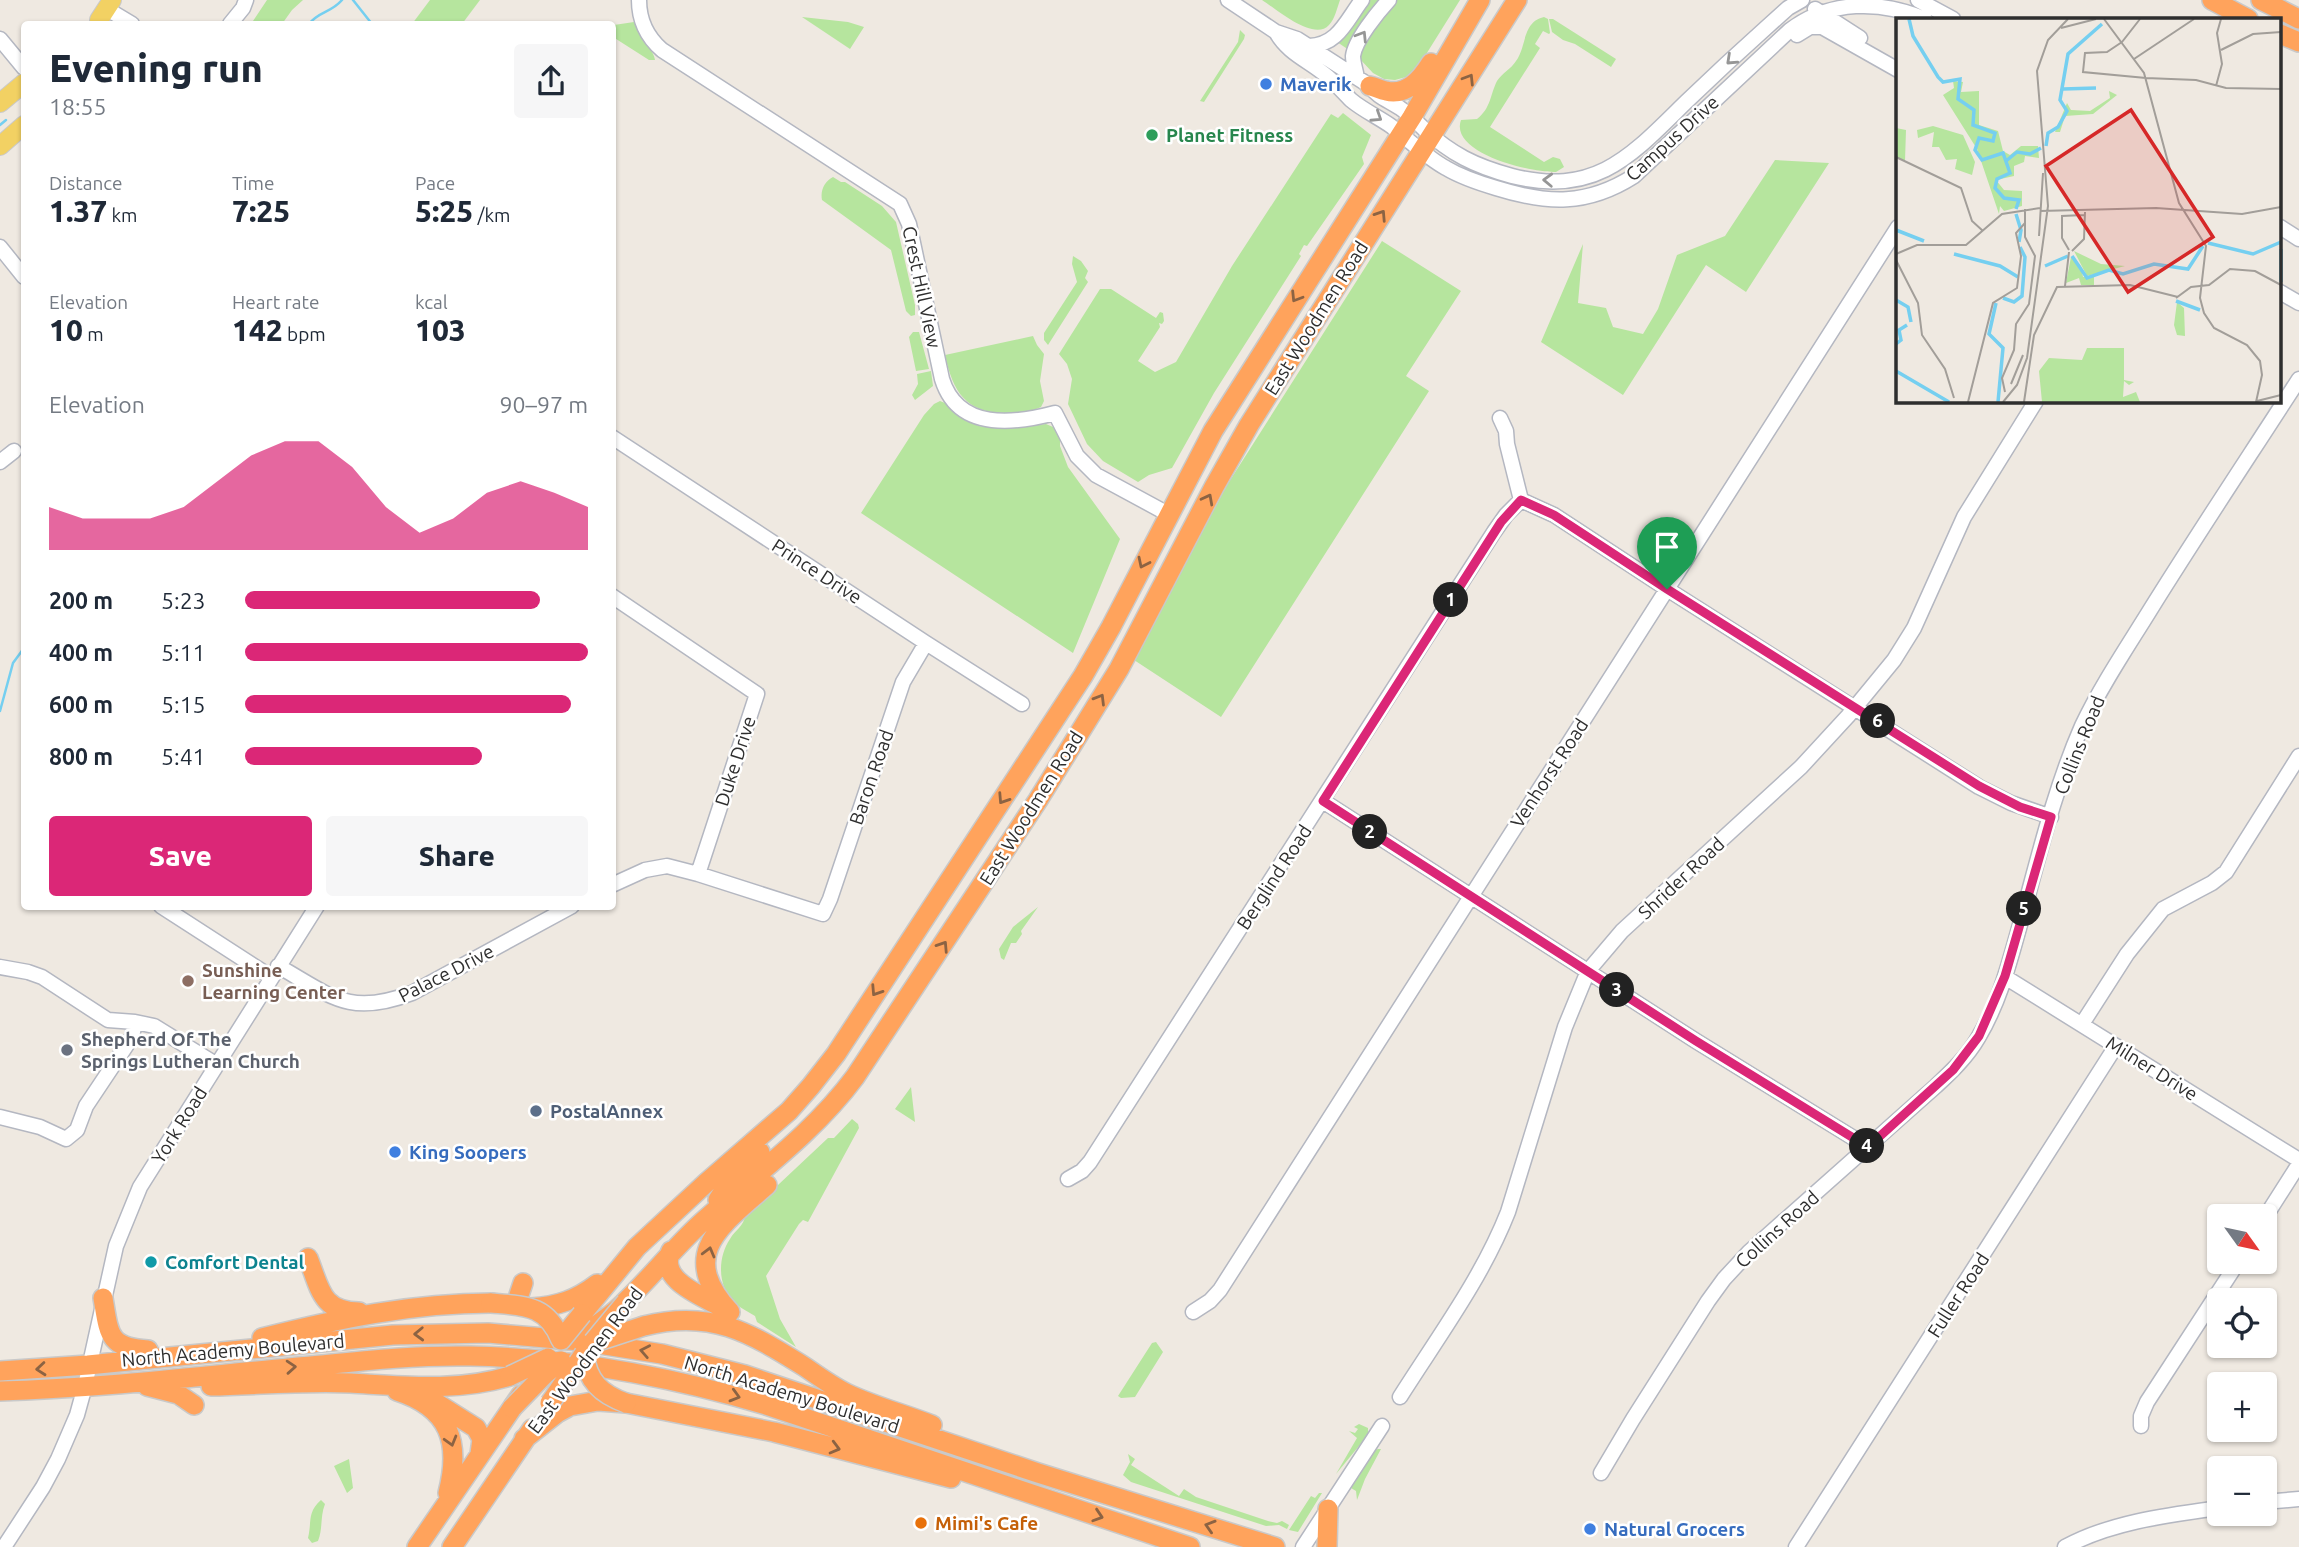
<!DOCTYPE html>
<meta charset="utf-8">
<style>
:root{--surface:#fff;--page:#f6f6f7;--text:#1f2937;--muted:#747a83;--accent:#db2777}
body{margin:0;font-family:Ubuntu,sans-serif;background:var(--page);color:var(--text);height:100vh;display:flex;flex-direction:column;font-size:26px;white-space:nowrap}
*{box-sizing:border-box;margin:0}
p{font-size:23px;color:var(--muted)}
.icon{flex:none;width:38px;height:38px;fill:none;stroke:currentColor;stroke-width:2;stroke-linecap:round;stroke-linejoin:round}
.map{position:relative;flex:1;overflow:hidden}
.panel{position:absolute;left:21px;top:21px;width:595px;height:889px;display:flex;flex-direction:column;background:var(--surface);border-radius:7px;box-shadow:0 2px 5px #0004}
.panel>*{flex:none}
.needle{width:46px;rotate:123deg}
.buttons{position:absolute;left:2207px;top:1204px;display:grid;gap:14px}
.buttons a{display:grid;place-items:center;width:70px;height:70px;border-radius:7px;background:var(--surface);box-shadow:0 2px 5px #0004;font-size:35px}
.pin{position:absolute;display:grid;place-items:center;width:60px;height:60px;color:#fff;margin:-72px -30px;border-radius:50% 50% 50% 0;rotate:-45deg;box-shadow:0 0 7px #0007}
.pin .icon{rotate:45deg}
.km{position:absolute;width:35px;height:35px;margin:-18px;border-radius:50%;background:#222;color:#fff;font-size:19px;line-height:35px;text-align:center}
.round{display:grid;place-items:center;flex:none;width:74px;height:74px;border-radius:7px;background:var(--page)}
.overview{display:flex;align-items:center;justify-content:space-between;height:119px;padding:0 28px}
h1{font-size:38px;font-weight:800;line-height:52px}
.metrics{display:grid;grid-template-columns:repeat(3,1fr);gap:10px;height:119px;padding:7px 28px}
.metrics div{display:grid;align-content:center}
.metrics b{font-size:30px;font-weight:800}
.metrics small{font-size:19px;font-weight:400}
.metrics p{font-size:19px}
.chart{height:196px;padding:14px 28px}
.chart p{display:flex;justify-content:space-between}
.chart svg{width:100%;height:126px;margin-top:7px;fill:var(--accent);opacity:.7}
.cta{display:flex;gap:14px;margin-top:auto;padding:14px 28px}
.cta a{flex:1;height:80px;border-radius:7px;background:var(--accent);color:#fff;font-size:28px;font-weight:800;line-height:80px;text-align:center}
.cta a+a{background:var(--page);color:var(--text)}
ul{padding:0 28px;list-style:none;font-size:23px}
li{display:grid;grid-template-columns:112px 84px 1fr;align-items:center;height:52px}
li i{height:18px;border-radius:9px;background:var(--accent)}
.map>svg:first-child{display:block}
.green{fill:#b6e59e}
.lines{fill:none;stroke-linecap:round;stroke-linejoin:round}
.stream{stroke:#75cff0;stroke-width:2.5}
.minor-casing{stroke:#b4b7c1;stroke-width:17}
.major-casing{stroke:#c9c9c9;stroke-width:20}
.highway-casing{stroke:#c9c9c9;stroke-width:22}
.minor{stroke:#fff;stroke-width:14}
.major{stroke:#f2d163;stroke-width:18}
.highway{stroke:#ffa35c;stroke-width:19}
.highway-bridge-casing{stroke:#c9c9c9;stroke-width:22;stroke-linecap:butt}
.highway-bridge{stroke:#ffa35c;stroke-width:19}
.oneway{stroke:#969696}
.oneway2{stroke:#8c6343}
.route-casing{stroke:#fff;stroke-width:14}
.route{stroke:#db2777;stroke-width:9}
.shop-dot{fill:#3f7fe0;stroke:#fff;stroke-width:2.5}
.leisure-dot{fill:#2e9e5b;stroke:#fff;stroke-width:2.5}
.education-dot{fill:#8d6e63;stroke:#fff;stroke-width:2.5}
.worship-dot{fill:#6b7280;stroke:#fff;stroke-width:2.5}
.service-dot{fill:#5c6f8a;stroke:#fff;stroke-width:2.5}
.culture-dot{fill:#0f9aa8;stroke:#fff;stroke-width:2.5}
.food-dot{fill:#e8710a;stroke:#fff;stroke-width:2.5}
.labels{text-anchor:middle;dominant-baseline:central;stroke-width:5;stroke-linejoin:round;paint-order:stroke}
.shop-label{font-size:19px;font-weight:bold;fill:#366cbe;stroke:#fff;text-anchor:start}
.leisure-label{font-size:19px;font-weight:bold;fill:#27864d;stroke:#fff;text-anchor:start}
.street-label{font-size:19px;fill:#2e2e2e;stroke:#fff}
.education-label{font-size:19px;font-weight:bold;fill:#785e54;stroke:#fff;text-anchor:start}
.worship-label{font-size:19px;font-weight:bold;fill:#5b616d;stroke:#fff;text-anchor:start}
.service-label{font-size:19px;font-weight:bold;fill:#4e5e75;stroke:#fff;text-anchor:start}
.culture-label{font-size:19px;font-weight:bold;fill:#0d838f;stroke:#fff;text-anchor:start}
.food-label{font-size:19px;font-weight:bold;fill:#c56008;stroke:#fff;text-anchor:start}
.inset-river{fill:none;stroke:#75cff0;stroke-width:3.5}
.inset-road{fill:none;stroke:#a29e99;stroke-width:2}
.view{fill:#d62828;fill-opacity:0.15;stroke:#d62828;stroke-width:3.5}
.inset-edge{fill:none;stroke:#2e2e2e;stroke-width:3.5}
</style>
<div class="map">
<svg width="2299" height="1547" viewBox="0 0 2299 1547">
<rect width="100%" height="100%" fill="#efe9e1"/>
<path class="green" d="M267 0H303L292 10 282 24H251Z
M430 0H480L462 24H412Z
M1262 0H1340C1337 8 1335 19 1329 25 1314 42 1276 9 1262 0Z
M1368 0H1382L1349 50 1337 42Z
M1397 0H1460L1420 64 1406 77 1395 80 1384 79 1373 73 1359 58C1364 37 1382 16 1397 0Z
M802 17 848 22 864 27 850 49Z
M1544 17 1548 19 1550 33 1549 34 1543 31 1535 44 1540 48 1490 127 1544 162 1553 157 1560 159 1564 167 1556 172C1531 173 1449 153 1461 120L1477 119C1491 108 1490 95 1497 81 1502 73 1511 69 1516 61 1527 46 1522 22 1544 17Z
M1549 19H1553L1616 59 1611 67 1575 44 1563 40 1552 32Z
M634 22C639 35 654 50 655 60H649L613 37 614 25Z
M1240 30 1245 35 1244 39 1204 102 1200 101 1238 42Z
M1343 113 1371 135 1362 157 1364 164 1307 246 1304 245 1299 254 1301 256 1214 393 1172 468 1149 475 1138 482 1103 461 1087 444 1068 404 1072 379 1067 364 1059 354 1100 289H1111L1156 318 1160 312 1163 313 1164 321 1162 324 1159 323 1160 327 1138 361 1155 372 1176 362 1232 266 1331 114 1338 118Z
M1775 160 1829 163 1746 292 1706 265 1623 395 1541 342 1583 244 1578 303 1606 308 1613 327 1643 334 1658 309 1677 255 1725 236Z
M833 177 841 182H845L882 206 896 222 915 305V315L911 316 906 311 891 250 822 200C820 190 825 181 833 177Z
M1382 241 1461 291 1406 376 1429 391 1221 717 1134 660 1227 485Z
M1073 256 1081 261 1088 271 1085 278 1088 282 1048 345 1044 340V333L1077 282 1072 264Z
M913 332H919L929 369 916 371 909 337Z
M1033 336 1037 345 1044 354 1040 381 1044 401 1041 407C1031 412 1019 413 1008 413 966 414 953 392 945 355Z
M931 371 933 386 915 400 912 395 918 384 917 374Z
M940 401 945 403 963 419 979 426 1006 429 1046 424 1053 427 1060 439V446L1068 467 1120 539 1073 653 861 513 924 415 934 404Z
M1038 907 1021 931 1022 934 1016 943H1011L1004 960 1001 958 999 949 1013 927Z
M911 1087 915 1122 895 1109Z
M852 1119 858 1124 859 1128 808 1222 803 1220 799 1224 766 1276 780 1319 796 1347 757 1322 755 1316C749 1312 742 1309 737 1305 717 1289 717 1258 730 1239 735 1230 744 1226 745 1216L828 1138H834Z
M1156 1342 1163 1352 1135 1397 1121 1398 1118 1396 1152 1343Z
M1359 1424 1368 1428V1435L1336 1474 1357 1438 1349 1431 1355 1433 1358 1429 1354 1427Z
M1378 1449H1381L1365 1479 1357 1500 1356 1491 1351 1488 1375 1450Z
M1128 1454 1135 1459 1131 1465 1179 1496 1184 1489 1196 1497 1268 1521 1277 1523 1282 1521 1289 1525 1287 1529 1279 1525 1266 1526 1131 1482 1123 1475 1130 1462Z
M349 1459 353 1488 347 1493 334 1466Z
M1319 1493H1322L1298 1532 1289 1530 1311 1496 1315 1498Z
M321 1500 325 1504C320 1516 323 1529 318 1541L312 1543 308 1538C312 1522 307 1512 321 1500Z"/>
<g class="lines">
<path class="stream" d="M353 0 372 24
M309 24C319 11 331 13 342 0
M0 125 6 120
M0 711 13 663 24 648"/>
<g class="minor-casing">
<path id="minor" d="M639 0C639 20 647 37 662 50L900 204 909 224 942 379C958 431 1014 424 1055 413L1077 456 1096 475 1168 514
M1228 0 1276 32 1297 39 1370 86C1377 97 1390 101 1400 108 1409 114 1416 121 1424 129 1451 154 1475 166 1512 176 1596 197 1631 156 1686 102 1713 76 1740 51 1768 26L1788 8 1802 0
M1918 0 1953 19
M107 9 132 24
M1815 9 1860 38
M230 24 243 8 246 0
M1276 32C1288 54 1310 61 1328 77 1336 84 1343 92 1351 100 1363 110 1378 117 1391 126 1409 140 1426 157 1446 168 1461 177 1479 183 1496 188 1547 204 1587 206 1634 176L1790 30C1830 0 1880 0 1925 19
M1797 35 1810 27H1822L1898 70
M0 39 24 68
M1309 46C1338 45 1346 21 1362 0
M1357 78C1356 71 1353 63 1353 56 1355 40 1378 12 1389 0
M2280 227 2299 239
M0 247 24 277
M2280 292 2299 303
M1500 418 1506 431 1507 444 1521 500
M612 437 926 643 1022 704
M0 462 14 451
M1521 500 1554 515 1667 589 1979 787 2011 803 2051 817
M612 596 757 694 698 874
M1323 801 1696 1041 1868 1147
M612 885 645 870 667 866 698 874 823 914 830 899 903 682 926 643
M161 906 271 977
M278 966C331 996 349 1017 412 993L572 906
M0 967 28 972 42 977 108 1020 135 1022 154 1026 217 1065
M2005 977 2299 1160
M2082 1024 2127 954 2163 909 2212 883 2226 872 2299 756
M0 1117 40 1127 66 1139 77 1130 86 1106 132 1037 135 1022
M1068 1179 1082 1171 1090 1162 1494 532 1506 515 1521 500
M2264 1219 2299 1164
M1193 1312 1210 1301 1220 1290 1898 227
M1400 1397C1438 1337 1482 1278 1508 1212L1565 1027 1588 971 1622 931 1801 767 1848 716 1894 660 1914 628 1964 517 2036 401
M2141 1426V1416L2147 1402 2238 1262
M1601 1473 1633 1419 1708 1301 1724 1279 1749 1252 1936 1086C1951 1072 1967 1057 1978 1038 2001 1000 2011 956 2023 914 2040 851 2056 785 2082 726 2102 684 2128 646 2152 607 2200 530 2250 455 2299 379
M2264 1502 2299 1499
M4 1547 43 1487 58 1459 77 1415 85 1386 116 1246 140 1187 317 906
M1303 1547 1382 1426
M1796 1547 2116 1046
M2065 1547C2111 1522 2168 1515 2219 1508"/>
</g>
<g class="major-casing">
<path id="major" d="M99 24V20L112 0
M0 103 24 83
M0 146 24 125"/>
</g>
<g class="highway-casing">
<path id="highway" d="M2212 0 2248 19
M2261 0 2299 19
M2280 34 2299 42
M1370 86C1376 87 1380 90 1386 91 1407 96 1421 79 1431 63
M718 1200 727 1186 760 1152
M671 1251C657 1279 700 1295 719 1306
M308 1258C320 1288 321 1312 359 1312
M519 1295 523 1283
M103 1298C109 1334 108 1348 148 1350
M531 1308C558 1306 576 1300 597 1284
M730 1312C676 1253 722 1225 767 1185
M582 1314 637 1247 706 1183 789 1111 811 1086 836 1054 1083 676 1111 627 1213 431 1412 117 1480 0
M644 1326C711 1309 749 1332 805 1367 818 1376 832 1386 846 1393 873 1406 904 1414 932 1425
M584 1334C598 1324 614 1314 626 1301 652 1276 674 1248 700 1224 753 1176 812 1135 855 1077L1038 800 1119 669 1214 487 1249 425 1517 0
M262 1338C337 1319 413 1303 491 1303
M0 1371 88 1365 393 1335 488 1333 580 1341 662 1354 745 1375 1038 1473 1275 1547
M147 1386 178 1394 194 1405
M211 1386C257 1385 304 1381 350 1383 404 1386 457 1392 510 1376
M0 1391C108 1388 215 1374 322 1365 371 1360 420 1355 470 1356 572 1358 669 1376 766 1405L1190 1547
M397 1391C450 1408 461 1442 448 1493
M430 1399 476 1428 482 1439 480 1454
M524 1439 557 1413 570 1406 598 1401 626 1403 774 1432 951 1478
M417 1547 521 1395
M452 1547 532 1429
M1327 1547 1328 1509"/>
</g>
<use href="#minor" class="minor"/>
<use href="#major" class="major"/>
<use href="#highway" class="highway"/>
<g class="highway-bridge-casing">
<path id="highway-bridge" d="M491 1303C525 1306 547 1305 561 1340L582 1314
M593 1342 626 1302
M592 1343 644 1326
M584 1354C587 1381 601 1394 626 1403
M510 1376 548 1358
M550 1403 584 1354
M512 1408 546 1373 561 1361"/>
</g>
<use href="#highway-bridge" class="highway-bridge"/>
</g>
<defs><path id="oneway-chevron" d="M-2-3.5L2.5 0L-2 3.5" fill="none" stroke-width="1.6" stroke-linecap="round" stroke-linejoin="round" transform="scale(1.75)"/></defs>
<g class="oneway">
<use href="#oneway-chevron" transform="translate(1362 36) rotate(-58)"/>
<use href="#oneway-chevron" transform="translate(1731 60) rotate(137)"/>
<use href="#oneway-chevron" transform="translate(1377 117) rotate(33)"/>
<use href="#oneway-chevron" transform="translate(1548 180) rotate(-178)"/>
</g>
<g class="oneway2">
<use href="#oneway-chevron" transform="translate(1469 79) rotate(-58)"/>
<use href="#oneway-chevron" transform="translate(1381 215) rotate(-57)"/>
<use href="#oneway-chevron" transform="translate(1296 297) rotate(122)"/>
<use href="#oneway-chevron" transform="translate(1208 499) rotate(-62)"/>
<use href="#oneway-chevron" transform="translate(1143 563) rotate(116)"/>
<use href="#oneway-chevron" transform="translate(1100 699) rotate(-59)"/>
<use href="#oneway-chevron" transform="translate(1003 799) rotate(123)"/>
<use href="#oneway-chevron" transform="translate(943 946) rotate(-57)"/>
<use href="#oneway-chevron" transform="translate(876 991) rotate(123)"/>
<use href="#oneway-chevron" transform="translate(709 1252) rotate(-75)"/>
<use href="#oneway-chevron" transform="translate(419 1334) rotate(178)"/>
<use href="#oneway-chevron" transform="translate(645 1351) rotate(-169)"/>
<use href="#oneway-chevron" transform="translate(291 1367) rotate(-4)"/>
<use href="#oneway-chevron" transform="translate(41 1369) rotate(175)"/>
<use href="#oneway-chevron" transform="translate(735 1396) rotate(16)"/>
<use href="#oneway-chevron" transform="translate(451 1441) rotate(74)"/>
<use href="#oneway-chevron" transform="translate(835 1448) rotate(15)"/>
<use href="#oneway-chevron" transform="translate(1098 1516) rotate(18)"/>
<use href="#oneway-chevron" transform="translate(1210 1526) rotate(-163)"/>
</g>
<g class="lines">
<g class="route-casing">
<path id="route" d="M1521 500 1554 515 1667 589 1979 786 2020 807 2051 817 2005 976 1979 1036 1953 1070 1868 1147 1696 1041 1323 801 1501 522Z"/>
</g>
<use href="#route" class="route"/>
</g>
<g class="shop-dot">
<circle cx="1266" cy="84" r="7"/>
<circle cx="395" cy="1152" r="7"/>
<circle cx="1590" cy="1529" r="7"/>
</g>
<circle class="leisure-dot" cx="1152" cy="135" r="7"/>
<circle class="education-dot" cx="188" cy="981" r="7"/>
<circle class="worship-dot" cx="67" cy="1050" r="7"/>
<circle class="service-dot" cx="536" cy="1111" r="7"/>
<circle class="culture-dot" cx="151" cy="1262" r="7"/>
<circle class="food-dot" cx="921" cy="1523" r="7"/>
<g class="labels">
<g class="shop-label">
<text x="1280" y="84">Maverik</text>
<text x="409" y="1152">King Soopers</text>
<text x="1604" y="1529">Natural Grocers</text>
</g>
<g class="leisure-label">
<text x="1166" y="135">Planet Fitness</text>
</g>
<g class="street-label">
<text transform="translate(1672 138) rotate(-42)">Campus Drive</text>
<text transform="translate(922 287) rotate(78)">Crest Hill View</text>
<text transform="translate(1316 318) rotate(-58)">East Woodmen Road</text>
<text transform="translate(817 571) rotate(33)">Prince Drive</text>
<text transform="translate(2079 745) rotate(-68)">Collins Road</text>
<text transform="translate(735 761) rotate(-72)">Duke Drive</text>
<text transform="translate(1549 773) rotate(-57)">Venhorst Road</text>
<text transform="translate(871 777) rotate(-71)">Baron Road</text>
<text transform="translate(1031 808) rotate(-58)">East Woodmen Road</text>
<text transform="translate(1274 877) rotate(-57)">Berglind Road</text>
<text transform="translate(1681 878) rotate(-43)">Shrider Road</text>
<text transform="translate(446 973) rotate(-27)">Palace Drive</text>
<text transform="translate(2152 1068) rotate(32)">Milner Drive</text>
<text transform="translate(179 1125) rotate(-58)">York Road</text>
<text transform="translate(1777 1229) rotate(-42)">Collins Road</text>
<text transform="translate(1958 1295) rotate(-57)">Fuller Road</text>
<text transform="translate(233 1350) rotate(-5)">North Academy Boulevard</text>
<text transform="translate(585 1360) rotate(-53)">East Woodmen Road</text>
<text transform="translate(792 1394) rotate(17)">North Academy Boulevard</text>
</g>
<g class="education-label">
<text x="202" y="970">Sunshine<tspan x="202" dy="22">Learning Center</tspan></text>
</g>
<g class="worship-label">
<text x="81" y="1039">Shepherd Of The<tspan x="81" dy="22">Springs Lutheran Church</tspan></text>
</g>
<g class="service-label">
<text x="550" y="1111">PostalAnnex</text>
</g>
<g class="culture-label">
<text x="165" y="1262">Comfort Dental</text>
</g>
<g class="food-label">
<text x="935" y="1523">Mimi's Cafe</text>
</g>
</g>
<g transform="translate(1896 18)">
<rect width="385" height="385" fill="#efe9e1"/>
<path d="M57 63 67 64 65 74 83 73V107L102 113 107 133 114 137 125 128H142L143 140 129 138 128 144 118 148V158L100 162 108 172 126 173V188L108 193 104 188 103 196 81 131 47 77 58 70ZM213 73 221 77 197 96 169 98 164 114H159L171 85 175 92 194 93 214 80ZM37 108 67 117 79 144 76 157 59 151 61 141 50 142 43 129H36L38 114 22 120 21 112ZM0 110 10 112 9 143 0 139ZM178 233 205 246 229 248 191 258ZM175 239 185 248 187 259H198V267H185L183 260 170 265ZM281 284 288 290 289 318 281 317 278 307ZM191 330H228V362L238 364 233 367 228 363 227 379 240 374 244 384H146L143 353 153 340 186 342Z" fill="#b6e59e"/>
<path class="inset-river" d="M13 1 17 18 42 59 47 64 64 61 62 81 78 92 77 107 99 115 97 123 83 120 79 132 86 142 107 135 114 155 101 161 99 170 108 180 123 182 120 191M167 71 200 70M150 128 152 115 162 109 171 93 164 82 172 36 206 6M110 143 121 134 134 136 145 130M120 196 125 212 123 224M0 212 28 223M312 225 357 236 385 224M385 231V264M58 236 104 248 122 259M176 238 191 260 213 252 227 256 258 246 292 251 307 228M149 248 172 238M107 280 118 284 126 278 129 239 124 229M0 282 12 289 15 304M280 283 304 292M100 285 93 316 107 330 102 384M0 326 5 322 3 312 11 307M0 353 53 384"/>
<path class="inset-road" d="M208 1 248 55 283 185 310 228 304 280 308 295 318 310 351 327 364 343 366 357 360 384M165 10 200 1M226 24 211 34 189 35 187 54 250 60M226 24 244 1M325 32 357 16 385 14M238 41 298 1M250 60 300 62 330 70 385 71M320 68 326 46 321 15 325 1M0 139 65 170 76 203 87 213M144 193 260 190 346 196 385 189M143 218 147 155M173 232 166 220V198L188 197M176 233 188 221 189 194M0 236 21 227H70L106 196 144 190M0 242 22 285 26 317 49 351 58 380M169 268 173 234M280 280 295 269 313 267 334 251 359 253 385 267M115 366 127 337M109 374 106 360 118 332 120 306 133 286 139 238 129 219V191M361 383 385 377M72 384 97 285 121 270 125 238 120 215 129 205M107 384 121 367 131 340 152 188 141 53 152 22 172 1M128 384 138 317 161 269 234 267 282 279"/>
<path class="view" d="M235 92 317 219 232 274 150 148Z"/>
<rect width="385" height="385" class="inset-edge"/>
</g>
</svg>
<div class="buttons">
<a><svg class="needle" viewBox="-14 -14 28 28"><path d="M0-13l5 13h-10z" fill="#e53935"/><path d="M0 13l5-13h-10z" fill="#747a83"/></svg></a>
<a><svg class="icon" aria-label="locate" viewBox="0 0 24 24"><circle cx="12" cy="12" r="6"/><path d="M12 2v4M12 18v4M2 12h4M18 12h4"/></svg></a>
<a>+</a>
<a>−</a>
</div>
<div class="pin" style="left:1667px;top:589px;background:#1e9e55"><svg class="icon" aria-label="arrive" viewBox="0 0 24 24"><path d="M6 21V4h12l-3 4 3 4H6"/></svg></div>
<b class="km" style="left:1451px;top:600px">1</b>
<b class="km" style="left:1370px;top:832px">2</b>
<b class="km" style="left:1617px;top:990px">3</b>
<b class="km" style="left:1867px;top:1146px">4</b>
<b class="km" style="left:2024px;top:909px">5</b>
<b class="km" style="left:1878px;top:721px">6</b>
<section class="panel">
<div class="overview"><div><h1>Evening run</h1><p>18:55</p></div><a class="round"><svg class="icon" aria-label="share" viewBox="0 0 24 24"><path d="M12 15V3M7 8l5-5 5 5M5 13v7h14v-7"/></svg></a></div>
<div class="metrics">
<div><p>Distance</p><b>1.37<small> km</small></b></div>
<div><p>Time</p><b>7:25</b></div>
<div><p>Pace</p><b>5:25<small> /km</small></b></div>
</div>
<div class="metrics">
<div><p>Elevation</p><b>10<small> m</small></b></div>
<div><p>Heart rate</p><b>142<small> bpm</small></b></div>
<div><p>kcal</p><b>103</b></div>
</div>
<div class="chart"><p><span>Elevation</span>90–97 m</p>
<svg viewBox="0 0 160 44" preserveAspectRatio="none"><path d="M0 44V29L10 33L20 33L30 33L40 29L50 20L60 11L70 6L80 6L90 15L100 29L110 38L120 33L130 24L140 20L150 24L160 29V44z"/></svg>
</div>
<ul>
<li><b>200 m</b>5:23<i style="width:86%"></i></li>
<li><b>400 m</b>5:11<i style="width:100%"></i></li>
<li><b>600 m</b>5:15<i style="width:95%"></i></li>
<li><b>800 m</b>5:41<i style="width:69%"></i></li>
</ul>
<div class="cta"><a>Save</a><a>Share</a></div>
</section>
</div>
